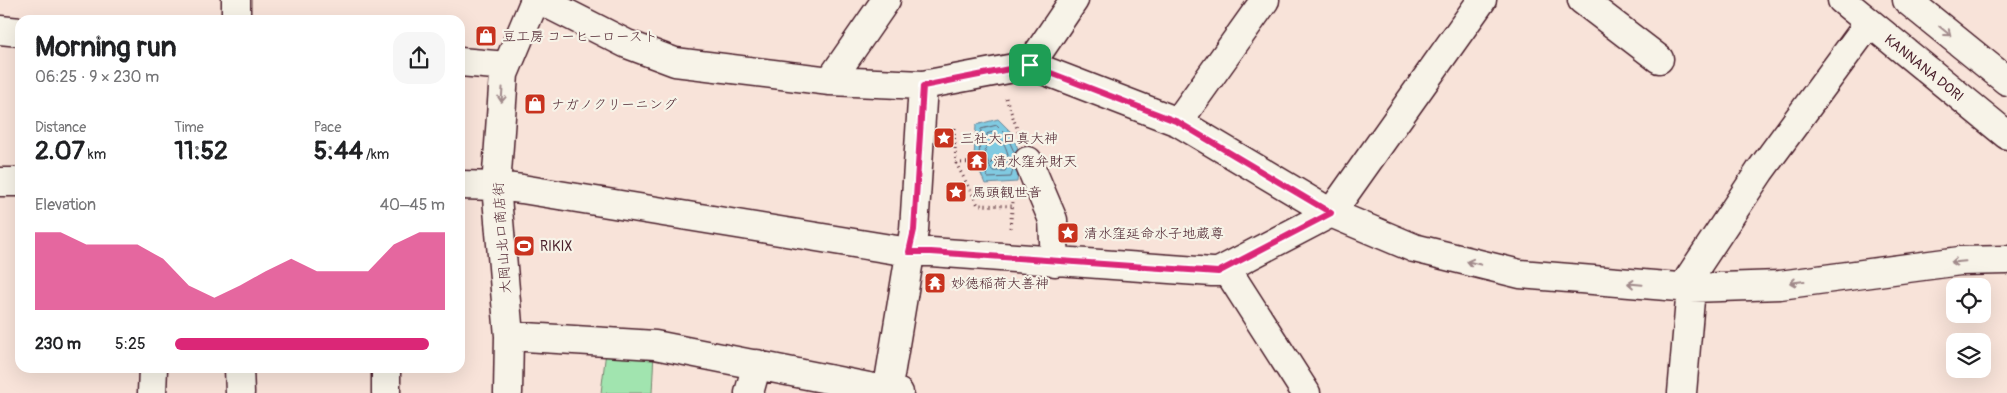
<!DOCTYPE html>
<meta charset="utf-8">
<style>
:root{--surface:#fff;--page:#f6f6f6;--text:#202124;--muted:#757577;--accent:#db2777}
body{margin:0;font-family:Pangolin,"Klee One",sans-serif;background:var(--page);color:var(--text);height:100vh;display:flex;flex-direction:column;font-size:19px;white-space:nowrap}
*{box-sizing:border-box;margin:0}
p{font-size:16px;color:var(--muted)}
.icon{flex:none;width:28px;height:28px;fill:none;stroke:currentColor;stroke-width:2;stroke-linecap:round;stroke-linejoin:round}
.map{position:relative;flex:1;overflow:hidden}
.drawer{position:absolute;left:15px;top:15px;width:450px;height:358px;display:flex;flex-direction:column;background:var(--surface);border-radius:15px;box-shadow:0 5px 20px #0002}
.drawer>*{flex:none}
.fabs{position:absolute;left:1946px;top:278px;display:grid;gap:10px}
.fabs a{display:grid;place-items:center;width:45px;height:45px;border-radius:10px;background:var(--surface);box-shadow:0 5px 20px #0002;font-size:25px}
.pin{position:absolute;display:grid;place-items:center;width:42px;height:42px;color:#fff;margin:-21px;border-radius:10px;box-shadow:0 2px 8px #0006}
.round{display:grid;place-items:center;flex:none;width:52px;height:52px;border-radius:15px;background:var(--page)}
.headline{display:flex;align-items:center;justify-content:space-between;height:85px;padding:0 20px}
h1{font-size:28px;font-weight:800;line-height:38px}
.figures{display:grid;grid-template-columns:repeat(3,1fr);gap:8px;height:85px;padding:5px 20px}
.figures div{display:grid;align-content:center}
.figures b{font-size:25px;font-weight:800}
.figures small{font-size:14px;font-weight:400}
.figures p{font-size:14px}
.chart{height:140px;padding:10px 20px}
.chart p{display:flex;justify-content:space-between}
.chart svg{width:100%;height:90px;margin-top:5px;fill:var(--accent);opacity:.7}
ul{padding:0 20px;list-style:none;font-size:16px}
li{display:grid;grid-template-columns:80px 60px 1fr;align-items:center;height:38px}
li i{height:12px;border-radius:6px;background:var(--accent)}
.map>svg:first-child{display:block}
.green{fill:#a1e4af;stroke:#76826d}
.water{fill:#80cae1;stroke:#6a8698}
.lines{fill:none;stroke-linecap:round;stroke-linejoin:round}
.shore{stroke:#606374;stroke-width:1}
.minor-casing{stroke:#4a1f2b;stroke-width:31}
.major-casing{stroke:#4a1f2b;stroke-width:31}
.path{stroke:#4a1f2b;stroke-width:3;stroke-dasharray:1 4;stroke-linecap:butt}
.minor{stroke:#f7f3e8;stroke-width:28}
.major{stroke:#f7f3e8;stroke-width:28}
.oneway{stroke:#a0898a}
.route-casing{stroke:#fff;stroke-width:10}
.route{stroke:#db2777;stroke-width:6}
.labels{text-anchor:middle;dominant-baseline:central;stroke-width:4.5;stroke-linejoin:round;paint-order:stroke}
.poi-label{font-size:14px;fill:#4a1f2b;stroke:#f7f3e8;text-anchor:start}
.street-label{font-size:14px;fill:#4a1f2b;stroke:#f7f3e8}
</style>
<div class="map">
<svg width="2007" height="393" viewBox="0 0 2007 393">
<rect width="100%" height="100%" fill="#f8e3d9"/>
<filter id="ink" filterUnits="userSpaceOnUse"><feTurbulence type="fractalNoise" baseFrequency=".02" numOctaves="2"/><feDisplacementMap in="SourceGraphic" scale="10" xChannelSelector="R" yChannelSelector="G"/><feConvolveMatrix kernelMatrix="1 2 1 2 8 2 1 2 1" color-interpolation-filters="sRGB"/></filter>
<g filter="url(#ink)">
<path class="green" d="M606 351 654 352 652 393H601Z"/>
<path class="water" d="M998 119 1010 131 1020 153 1017 182 985 184 974 157 976 125Z"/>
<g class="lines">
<path class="shore" d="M995 132C1005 142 1013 158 1005 171H992L985 155 987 134Z
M1014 165 1011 177 988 178 979 156 981 129 997 125 1006 134 1015 154"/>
<g class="minor-casing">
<path id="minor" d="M236 0V20
M540 0 627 44 675 62 830 81 923 85 1030 65 1178 122 1331 213 1414 248 1520 274 1691 288 1780 285 1960 261 2007 260
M1582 0 1659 59
M0 30 20 32
M460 62 507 66
M1030 65 1074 0
M830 81 886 0
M1178 122 1265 0
M1028 161 1053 220 1055 262
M0 182H20
M460 185 496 186 522 189 909 252H931L1212 272H1218L1226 268 1306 393
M1226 268 1331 213 1482 0
M509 336 655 345 899 393
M239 368 240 393
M386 368V393
M152 393 153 368
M508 393 509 336 496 186 499 145 504 74 535 0
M749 393 757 364
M887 393 914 230 923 85
M1682 393 1691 288 1689 278 1760 171 1869 23"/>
</g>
<g class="major-casing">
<path id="major" d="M1842 0 2007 135
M1907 0 2007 81"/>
</g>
<path class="path" d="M1006 98 1019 134
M954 128 956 163 978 205 1012 206
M956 163 999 162
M1010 228 1013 202"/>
<use href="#minor" class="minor"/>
<use href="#major" class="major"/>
</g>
<defs><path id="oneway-shaft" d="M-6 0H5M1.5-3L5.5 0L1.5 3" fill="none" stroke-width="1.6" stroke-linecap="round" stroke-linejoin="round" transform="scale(1.25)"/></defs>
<g class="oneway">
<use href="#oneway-shaft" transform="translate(1945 31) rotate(39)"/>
<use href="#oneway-shaft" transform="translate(502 95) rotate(94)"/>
<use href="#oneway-shaft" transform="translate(1958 262) rotate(175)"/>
<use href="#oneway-shaft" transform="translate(1474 263) rotate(-166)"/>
<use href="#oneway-shaft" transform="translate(1797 282) rotate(173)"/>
<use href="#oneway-shaft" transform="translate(1635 284) rotate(-175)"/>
</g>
</g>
<g class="lines" filter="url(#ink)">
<g class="route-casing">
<path id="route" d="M1030 65 1178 122 1331 213 1218 272 931 252H909L914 230 923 86Z"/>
</g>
<use href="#route" class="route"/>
</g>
<defs>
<g id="shop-square" transform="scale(1.125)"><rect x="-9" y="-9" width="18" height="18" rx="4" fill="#c8321e" stroke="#f7f3e8"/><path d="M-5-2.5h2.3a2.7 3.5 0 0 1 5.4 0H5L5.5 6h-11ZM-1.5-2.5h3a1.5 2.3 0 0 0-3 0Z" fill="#fff"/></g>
<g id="sight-square" transform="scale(1.125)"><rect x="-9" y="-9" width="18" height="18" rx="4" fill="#c8321e" stroke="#f7f3e8"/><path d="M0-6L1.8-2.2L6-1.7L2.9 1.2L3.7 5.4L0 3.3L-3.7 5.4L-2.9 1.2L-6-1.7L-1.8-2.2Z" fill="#fff"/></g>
<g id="temple-square" transform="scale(1.125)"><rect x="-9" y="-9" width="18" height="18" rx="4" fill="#c8321e" stroke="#f7f3e8"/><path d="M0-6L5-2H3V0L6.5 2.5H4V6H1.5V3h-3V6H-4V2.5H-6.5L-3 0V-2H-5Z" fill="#fff"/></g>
<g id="stadium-square" transform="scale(1.125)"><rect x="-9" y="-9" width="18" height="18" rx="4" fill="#c8321e" stroke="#f7f3e8"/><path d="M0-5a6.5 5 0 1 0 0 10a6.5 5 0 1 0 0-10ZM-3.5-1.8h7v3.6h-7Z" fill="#fff"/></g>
</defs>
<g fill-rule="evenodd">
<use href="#shop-square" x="486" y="36"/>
<use href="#shop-square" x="535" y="104"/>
<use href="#sight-square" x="944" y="138"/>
<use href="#temple-square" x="977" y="161"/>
<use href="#sight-square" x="956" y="192"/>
<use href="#sight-square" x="1068" y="233"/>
<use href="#stadium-square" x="524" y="246"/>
<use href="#temple-square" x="935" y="283"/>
</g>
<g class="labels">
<g class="poi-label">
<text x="502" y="36">豆工房 コーヒーロースト</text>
<text x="551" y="104">ナガノクリーニング</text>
<text x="960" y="138">三社大口真大神</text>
<text x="993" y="161">清水窪弁財天</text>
<text x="972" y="192">馬頭観世音</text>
<text x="1084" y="233">清水窪延命水子地蔵尊</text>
<text x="540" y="246">RIKIX</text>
<text x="951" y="283">妙徳稲荷大善神</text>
</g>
<g class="street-label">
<text transform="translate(1924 68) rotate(39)">KANNANA DORI</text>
<text transform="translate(502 238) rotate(-94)">大岡山北口商店街</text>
</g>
</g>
</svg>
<div class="fabs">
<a><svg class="icon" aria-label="locate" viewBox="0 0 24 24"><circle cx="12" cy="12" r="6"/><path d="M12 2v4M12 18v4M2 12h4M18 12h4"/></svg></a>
<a><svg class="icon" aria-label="layers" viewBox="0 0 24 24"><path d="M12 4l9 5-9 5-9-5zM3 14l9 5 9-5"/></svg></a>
</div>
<div class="pin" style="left:1030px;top:65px;background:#1e9e55"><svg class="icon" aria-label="arrive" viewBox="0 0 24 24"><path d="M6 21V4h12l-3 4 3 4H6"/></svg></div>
<section class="drawer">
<div class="headline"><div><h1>Morning run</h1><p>06:25 · 9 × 230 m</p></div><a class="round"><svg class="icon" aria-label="share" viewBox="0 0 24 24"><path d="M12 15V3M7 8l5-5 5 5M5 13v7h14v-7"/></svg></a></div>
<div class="figures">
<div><p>Distance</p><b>2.07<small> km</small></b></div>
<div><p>Time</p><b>11:52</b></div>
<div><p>Pace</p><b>5:44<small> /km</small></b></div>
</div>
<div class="chart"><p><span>Elevation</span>40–45 m</p>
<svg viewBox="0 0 160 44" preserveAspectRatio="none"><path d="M0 44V6L10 6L20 12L30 12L40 12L50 19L60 32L70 38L80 32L90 25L100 19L110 25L120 25L130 25L140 12L150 6L160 6V44z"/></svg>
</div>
<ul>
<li><b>230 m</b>5:25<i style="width:94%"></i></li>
</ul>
</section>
</div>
